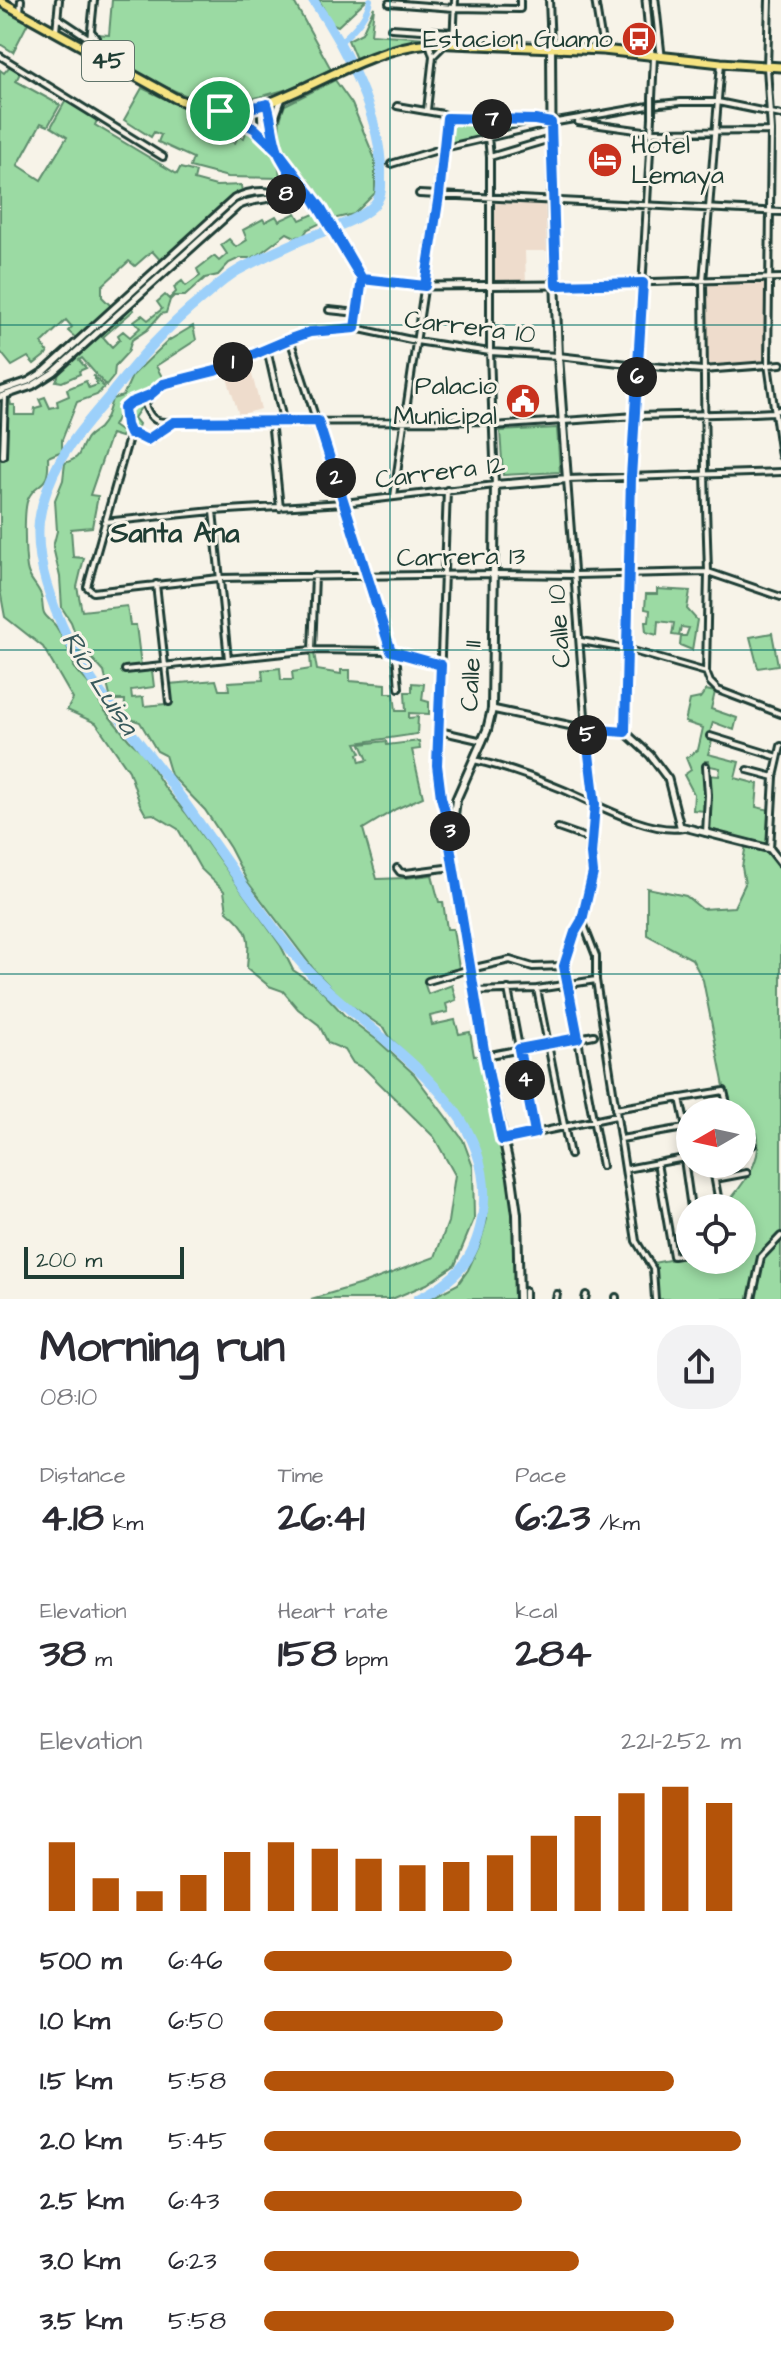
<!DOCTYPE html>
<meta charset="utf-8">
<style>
:root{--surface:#fff;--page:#f2f2f3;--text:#2b2b33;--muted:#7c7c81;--accent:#b45309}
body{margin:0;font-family:"Architects Daughter",sans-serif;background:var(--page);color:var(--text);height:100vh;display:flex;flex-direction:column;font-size:30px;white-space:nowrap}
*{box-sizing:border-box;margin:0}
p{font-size:26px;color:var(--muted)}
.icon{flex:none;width:44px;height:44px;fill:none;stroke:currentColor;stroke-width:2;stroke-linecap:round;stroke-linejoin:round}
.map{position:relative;height:1299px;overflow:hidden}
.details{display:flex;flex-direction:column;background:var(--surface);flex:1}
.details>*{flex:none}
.needle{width:52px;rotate:261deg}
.tools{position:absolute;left:676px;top:1098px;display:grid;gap:16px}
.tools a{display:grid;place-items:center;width:80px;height:80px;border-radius:50%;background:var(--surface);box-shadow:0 4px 12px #0003;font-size:40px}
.scale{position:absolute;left:24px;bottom:20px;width:160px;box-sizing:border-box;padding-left:8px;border:4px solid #1f3d34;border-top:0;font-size:22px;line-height:28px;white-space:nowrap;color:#1f3d34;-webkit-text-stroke:6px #f7f3e8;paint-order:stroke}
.pin{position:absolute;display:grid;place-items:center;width:68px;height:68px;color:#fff;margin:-34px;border:4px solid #fff;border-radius:50%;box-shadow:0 2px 8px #0007}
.km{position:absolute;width:40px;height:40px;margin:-20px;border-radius:50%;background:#222;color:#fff;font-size:22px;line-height:40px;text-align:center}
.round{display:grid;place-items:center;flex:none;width:84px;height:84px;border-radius:32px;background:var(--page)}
.headline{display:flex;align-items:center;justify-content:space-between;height:136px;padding:0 40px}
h1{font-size:44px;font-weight:800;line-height:60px}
.figures{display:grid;grid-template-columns:repeat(3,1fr);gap:12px;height:136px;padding:8px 40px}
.figures div{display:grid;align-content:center}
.figures b{font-size:40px;font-weight:800}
.figures small{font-size:22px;font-weight:400}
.figures p{font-size:22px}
.chart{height:224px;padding:16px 40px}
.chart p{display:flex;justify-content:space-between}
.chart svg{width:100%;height:144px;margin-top:8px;stroke:var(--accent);stroke-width:6}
ul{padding:0 40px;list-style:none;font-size:26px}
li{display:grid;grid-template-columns:128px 96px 1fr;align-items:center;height:60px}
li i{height:20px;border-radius:10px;background:var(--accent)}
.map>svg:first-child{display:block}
.built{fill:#eedccc}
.green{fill:#9bdaa3;stroke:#5d8c6c;stroke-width:2}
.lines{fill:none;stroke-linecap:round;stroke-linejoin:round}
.canal{stroke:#9cd0fa;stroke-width:6}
.river{stroke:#9cd0fa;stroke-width:10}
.minor-casing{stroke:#1f3d34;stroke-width:10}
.tertiary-casing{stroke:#1f3d34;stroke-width:11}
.secondary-casing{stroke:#1f3d34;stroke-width:12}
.primary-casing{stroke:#1f3d34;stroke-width:13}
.minor{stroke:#f7f3e8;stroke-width:4}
.tertiary{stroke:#f7f3e8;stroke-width:5}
.secondary{stroke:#f7f3e8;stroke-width:6}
.primary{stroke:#f5e382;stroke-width:7}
.minor-bridge-casing{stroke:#1f3d34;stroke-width:10;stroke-linecap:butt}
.minor-bridge{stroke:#f7f3e8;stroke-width:4}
.route-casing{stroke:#fff;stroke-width:16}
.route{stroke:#1a73e8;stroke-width:10}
.grid{fill:none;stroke:#0f766e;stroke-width:2;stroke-opacity:0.55}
.labels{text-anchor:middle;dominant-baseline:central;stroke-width:6;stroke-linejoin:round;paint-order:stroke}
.shield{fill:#f7f3e8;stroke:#60746a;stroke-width:2}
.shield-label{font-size:24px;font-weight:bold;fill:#1f3d34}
.poi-label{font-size:26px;fill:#1f3d34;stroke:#f7f3e8;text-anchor:end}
.street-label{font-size:26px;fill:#1f3d34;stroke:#f7f3e8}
.neighbourhood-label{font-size:28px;font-weight:bold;fill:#1f3d34;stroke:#f7f3e8}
.water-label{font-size:28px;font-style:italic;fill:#385a5c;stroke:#f7f3e8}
</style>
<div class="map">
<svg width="781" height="1299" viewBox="0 0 781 1299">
<rect width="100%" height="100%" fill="#f7f3e8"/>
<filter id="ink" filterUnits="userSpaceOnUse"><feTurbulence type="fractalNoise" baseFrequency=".0125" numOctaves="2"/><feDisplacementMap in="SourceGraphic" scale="16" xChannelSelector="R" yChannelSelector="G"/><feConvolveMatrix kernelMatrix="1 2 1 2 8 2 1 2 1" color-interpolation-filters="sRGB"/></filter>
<g filter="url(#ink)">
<path class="built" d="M493 203 549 204 552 251H525L526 284 494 283Z
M766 283 765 361 708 365 707 284Z
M251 371 261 409 239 415 227 378Z"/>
<path class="green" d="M112 0H293L331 69 288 89 222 107 204 103 154 82 115 63 95 34 109 35Z
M319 0H366L338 26 331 23Z
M0 4 29 21 13 52 0 44Z
M374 7 371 34 442 39 411 42 356 59 348 40 362 33Z
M10 66 20 73 16 81 60 105 48 126 41 123 18 165 41 180 67 137 51 127 66 100 98 118 95 125 177 174 180 168 196 172 194 180 216 186 241 185 242 192 222 204 162 262 152 251 135 266 129 261 102 286V297L112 307 78 340 68 331 72 327 66 320 42 343 48 353 34 364 28 357 12 366 0 351V70L4 73Z
M335 80 352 104 375 159V193L354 214 333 219C327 211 322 201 317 192 296 159 266 152 285 105Z
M142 88 174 103 215 116 212 125 218 127 214 138 223 142 225 139 235 143 238 136 244 138 247 129C269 139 279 154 280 178L228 177 190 167 193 158 158 142 161 135 154 132 151 137 124 120Z
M451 122H548V128L487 136 449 148Z
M321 211 325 221 308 229 303 236 295 237 287 233 258 255 251 258H240L229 263 218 275 205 278 185 296H174L170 300 166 313 161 314 147 330 132 340 128 352 115 366 114 376 106 386 82 358 79 360 86 368 79 371 80 374 62 382 56 381 59 374 132 307 134 310 103 337 112 347 120 339 118 335 123 331 130 337 140 328 134 321 142 315 148 320 162 309 157 302 165 295 169 299 176 292 174 287 182 281 186 286 200 276 197 269 214 256 219 261 227 254 221 245 229 239 236 247 247 240 243 230 263 219 265 222 276 216 279 221 296 213 300 220Z
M193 326 196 340 156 366 166 384 142 406 134 418 139 424 137 430H134L127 420 119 414 113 426 123 433 121 437 111 434 90 495 98 496 92 527 71 529 73 557 84 558 77 587 82 611 127 606 130 625H136L141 666 123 670 124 673 152 670 154 687 131 690 132 698 143 697 144 706 166 704 170 705 169 684 216 680 219 690H229L228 682 263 680 262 670 280 668 281 680H293L292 672 311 669 310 654 314 653 317 670 341 674V670H350V681L386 684V693H394L396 711H406L405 692H412V683L424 684 422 700 429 702V714L409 713V718L418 717 417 734 356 743 361 753 358 754 360 762 368 760 361 744 386 741 387 745 419 741 420 749 412 750 423 797 396 809 363 829 377 879 406 878 432 875 439 902H443L447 929H453L459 968 441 973 424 982 428 994 452 985 456 1000 446 1004 448 1012 430 1016 432 1025 455 1020 459 1034 470 1032 474 1056 481 1055 492 1111 511 1183 515 1218V1299H429L458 1284 468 1270 480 1244 487 1219V1204L486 1178 478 1147 465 1122 433 1080 391 1039 385 1029 343 1000 315 971 247 881 230 848 205 810 171 775 165 755 157 751 140 722 124 717 125 700H115L110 696 104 672 79 644 71 622 62 608 60 577 53 547 57 531 55 500 63 480 65 463C83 456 77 455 85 441 87 435 95 432 99 428 107 419 109 410 112 399L123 396 132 376 168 341Z
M93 375 104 387 97 395 77 402 62 440V451L48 457C50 492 37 478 28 499 23 510 25 555 27 568 29 581 37 584 41 595 43 601 42 608 44 613 47 619 54 622 57 628 62 637 74 658 74 667L90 685 104 710 129 740 142 752 165 788 186 813 281 946 293 970 318 987 344 1015 377 1040 414 1074 463 1140 473 1167 474 1219 455 1265 427 1284 392 1299H311L365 1283 435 1257 448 1222 455 1175 434 1137 365 1069 353 1063 345 1050 328 1043 319 1025 298 1009 283 991 269 986 247 968C249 937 252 932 227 911L224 891 200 868 178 829 153 814 146 815 140 804 129 771 96 723 67 710 73 699 43 647 5 617 0 590V423L5 422 4 401 10 400 11 405H15V415H34L35 408 42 406 39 399 45 397 50 408 58 406 57 401 69 396 67 389 86 381 89 388 97 385Z
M557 428 560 472 503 475 500 431Z
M657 589 690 591 687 609 697 620 692 650 680 645 681 636H686L689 628 681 627 679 636 672 635 674 623 658 621 657 635 646 632 645 622H649L650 610 645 609 646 594H657Z
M772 633 778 665 758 668 750 637Z
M706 690 715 692 711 709 737 718 734 730 713 722 708 739 712 741 708 754 739 762 735 778 758 784 756 807 770 810 769 847 710 829 711 789 709 775 719 776 720 768 710 766 709 761H705L706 811 693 810 694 794 684 775 691 770 686 758 698 750 703 728 685 722 690 700 700 698Z
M746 844 771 853 781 866V1299H657L655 1270 653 1263 690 1256V1260H742V1208H724C741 1185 764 1163 757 1133L742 1135V1112H729L703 980 692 959 647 935V888L686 896 702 909 734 907 745 884 742 867Z"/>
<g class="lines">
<path class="canal" d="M340 42C353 31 367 17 370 0"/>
<path class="river" d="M313 0C345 46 383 120 381 177 381 185 382 194 377 201 366 220 319 232 297 242 277 251 256 260 237 271 225 278 215 288 204 297 164 329 139 359 107 399 91 418 74 437 61 459 51 477 42 501 39 521 35 562 52 605 69 641 93 690 133 733 166 777 211 837 251 901 298 959 361 1036 504 1099 482 1219 474 1261 456 1280 418 1299"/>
<g class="minor-casing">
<path id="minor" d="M549 0 551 47
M595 0 603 49
M769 0 767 67 771 131 768 364 781 456
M389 3 454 8 520 9V0
M20 12 21 0
M57 17 90 39
M391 28 453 32
M56 31 59 0
M92 32 109 58
M453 44 455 0
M89 50 94 0
M0 56 163 157
M433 56 445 44
M652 98 654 57
M397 106 443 114 447 118
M427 110 433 56 429 43
M447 118 535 120 551 123 660 104 681 102H718L781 115
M578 122 651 132 771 131
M490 157 550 139
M391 164 444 148 548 124
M419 194 781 212
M556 285 781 278
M329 310 358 313
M355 328 362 279
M290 339 391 651
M267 349 283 420
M271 420 280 508
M174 422C157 423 151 421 145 405L150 395 163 384 215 371 266 348 310 332 355 328 416 341 490 352 558 356 637 365 703 370 781 364
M493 426 636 416 754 413 773 412 781 409
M130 434 87 587 93 592 219 578 494 574 575 575 708 572 781 597
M130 434 150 440 174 422 492 421
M130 434 126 425 124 408 130 403 150 395
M3 456 5 396
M447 490 437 765 441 797 450 830
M394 497C410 371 433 245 447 118
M213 511 228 659
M104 522 213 511 344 503 495 485 490 352V157L488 137
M156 584 169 702
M581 641 626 649 706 672 710 682 718 690 781 714
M312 650 315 576
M396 653 399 688
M125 670 312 650 391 651 441 665
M706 672 708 572 705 474 703 281 721 63
M439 731 483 741
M625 732 631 477 652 117
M710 736 778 757
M474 760C505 767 535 778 564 790 596 804 649 834 683 828
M706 766 708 795 706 833
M748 770 774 777
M558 828 592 840
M770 849 774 777 781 746
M397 868 400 872 406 873 453 867
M582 920 575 932 564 966 602 1166
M428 981 470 969 510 960 533 967 564 966
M508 989 535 1133
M537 989 570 1155
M475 991 537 989 596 980
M485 1056 594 1035
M680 1098 686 1127
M615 1109 724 1091 729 1112
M621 1139 690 1127
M502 1140 616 1116
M742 1147 753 1145
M684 1159 691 1208
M657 1163 673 1256 690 1253
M712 1164 720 1208
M626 1169 690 1157
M715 1179 747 1173
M525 1291V1299
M556 1299 557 1294
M585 1299 586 1295
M616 1299V1297
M655 1299 653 1269 636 1241 596 980V956L582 920 593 877 591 854 595 804 586 729 567 479 781 472
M752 1299 761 1257 781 1236"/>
</g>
<g class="tertiary-casing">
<path id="tertiary" d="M646 0 651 54
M655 0 661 55
M267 104 277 149
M253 108 254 127
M221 111 254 128 277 150 321 208 362 279 425 286 556 285
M273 123 282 98
M286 194 290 182 289 168
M0 391 29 381 45 371 234 199C249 190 265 190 281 194 290 196 301 194 309 193
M0 397 32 386 54 372 238 206C252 198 267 201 281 195
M492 709 586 729 625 732 650 755 668 779 680 826 770 849 781 863"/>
</g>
<g class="secondary-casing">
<path id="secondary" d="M519 1299 517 1214 512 1178 485 1056 450 846 456 800 487 730 492 709 495 485 567 479 558 356 552 200 551 47"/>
</g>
<g class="primary-casing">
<path id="primary" d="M0 1 175 98C196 108 219 113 242 110 265 107 285 96 306 87 344 69 386 47 429 43L603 50 721 63 781 67"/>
</g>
<use href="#minor" class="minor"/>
<use href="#tertiary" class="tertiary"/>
<use href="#secondary" class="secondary"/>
<use href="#primary" class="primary"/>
<g class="minor-bridge-casing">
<path id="minor-bridge" d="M652 117V98"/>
</g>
<use href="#minor-bridge" class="minor-bridge"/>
</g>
</g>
<g class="lines" filter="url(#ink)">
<g class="route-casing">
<path id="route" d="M220 111 254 128 277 150 321 208 362 279 355 328 310 332 290 339 215 371 163 384 150 395 130 403 124 408 126 425 130 434H135L147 440 174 422 318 421 391 651 441 665 437 765 441 797 450 830V846L485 1056 502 1140 535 1133 519 1049 578 1038 564 966 575 932 582 920 593 873 591 854 595 804 586 729 625 732 631 477 643 283 556 285 551 123 535 120 447 118 439 195 425 286 362 279 310 193 286 194C296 172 286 169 278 151 272 137 272 119 267 104L241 110 220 111"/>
</g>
<use href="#route" class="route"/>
</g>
<path class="grid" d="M390 0V1299M0 325H781M0 650H781M0 974H781"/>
<defs>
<g id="bus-disc" transform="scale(1.8)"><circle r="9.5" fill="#c8321e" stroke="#f7f3e8"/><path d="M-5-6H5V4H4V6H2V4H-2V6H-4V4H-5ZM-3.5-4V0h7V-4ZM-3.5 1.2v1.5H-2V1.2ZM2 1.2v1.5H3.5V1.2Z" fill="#fff"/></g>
<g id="hotel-disc" transform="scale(1.8)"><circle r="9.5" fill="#c8321e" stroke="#f7f3e8"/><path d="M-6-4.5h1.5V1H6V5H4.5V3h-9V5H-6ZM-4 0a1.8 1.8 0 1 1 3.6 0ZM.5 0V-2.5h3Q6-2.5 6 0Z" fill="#fff"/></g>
<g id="civic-disc" transform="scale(1.8)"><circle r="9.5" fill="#c8321e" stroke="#f7f3e8"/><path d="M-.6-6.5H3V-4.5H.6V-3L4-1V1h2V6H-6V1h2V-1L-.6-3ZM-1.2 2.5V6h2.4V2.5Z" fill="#fff"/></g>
</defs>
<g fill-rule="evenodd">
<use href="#bus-disc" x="639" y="39"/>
<use href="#hotel-disc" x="605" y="160"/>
<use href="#civic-disc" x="523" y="401"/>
</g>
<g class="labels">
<rect class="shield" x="82" y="41" width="52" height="40" rx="6"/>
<g class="shield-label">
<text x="108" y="61">45</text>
</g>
<g class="poi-label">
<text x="613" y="39">Estacion Guamo</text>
<text x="631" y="145" text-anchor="start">Hotel<tspan x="631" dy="30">Lemaya</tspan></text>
<text x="497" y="386">Palacio<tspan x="497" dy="30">Municipal</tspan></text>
</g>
<g class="street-label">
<text transform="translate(470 327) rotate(7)">Carrera 10</text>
<text transform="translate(440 472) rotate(-7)">Carrera 12</text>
<text transform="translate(461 557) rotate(-1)">Carrera 13</text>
<text transform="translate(559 626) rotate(-94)">Calle 10</text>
<text transform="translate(471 676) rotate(-87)">Calle 11</text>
</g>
<g class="neighbourhood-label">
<text x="175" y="533">Santa Ana</text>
</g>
<g class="water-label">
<text transform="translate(100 683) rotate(57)">Río Luisa</text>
</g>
</g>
</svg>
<div class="tools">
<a><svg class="needle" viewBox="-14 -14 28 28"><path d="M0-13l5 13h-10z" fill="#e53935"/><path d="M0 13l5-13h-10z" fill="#7c7c81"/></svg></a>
<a><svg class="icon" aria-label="locate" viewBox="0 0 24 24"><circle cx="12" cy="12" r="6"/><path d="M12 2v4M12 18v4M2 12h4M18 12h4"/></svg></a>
</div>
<div class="scale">200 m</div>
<div class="pin" style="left:220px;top:111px;background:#1e9e55"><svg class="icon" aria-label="arrive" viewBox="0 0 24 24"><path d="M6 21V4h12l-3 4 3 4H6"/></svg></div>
<b class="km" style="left:233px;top:362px">1</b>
<b class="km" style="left:336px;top:478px">2</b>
<b class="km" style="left:450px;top:831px">3</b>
<b class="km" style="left:525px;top:1080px">4</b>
<b class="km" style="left:587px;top:735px">5</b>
<b class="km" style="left:637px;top:377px">6</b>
<b class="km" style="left:492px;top:119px">7</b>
<b class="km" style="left:286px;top:194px">8</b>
</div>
<section class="details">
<div class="headline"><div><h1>Morning run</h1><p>08:10</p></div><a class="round"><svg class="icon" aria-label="share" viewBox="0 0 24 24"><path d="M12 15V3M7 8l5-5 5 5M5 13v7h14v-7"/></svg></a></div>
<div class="figures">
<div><p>Distance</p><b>4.18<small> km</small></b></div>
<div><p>Time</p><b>26:41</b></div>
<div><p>Pace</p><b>6:23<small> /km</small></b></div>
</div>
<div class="figures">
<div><p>Elevation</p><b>38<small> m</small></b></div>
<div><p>Heart rate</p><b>158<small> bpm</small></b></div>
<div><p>kcal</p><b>284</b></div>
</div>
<div class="chart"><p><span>Elevation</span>221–252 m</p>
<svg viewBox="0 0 160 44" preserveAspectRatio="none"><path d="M5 44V23M15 44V34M25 44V38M35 44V33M45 44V26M55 44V23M65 44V25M75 44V28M85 44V30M95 44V29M105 44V27M115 44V21M125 44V15M135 44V8M145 44V6M155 44V11"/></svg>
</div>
<ul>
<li><b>500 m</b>6:46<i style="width:52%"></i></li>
<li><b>1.0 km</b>6:50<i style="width:50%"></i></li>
<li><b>1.5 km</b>5:58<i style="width:86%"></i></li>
<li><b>2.0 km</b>5:45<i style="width:100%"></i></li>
<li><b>2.5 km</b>6:43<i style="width:54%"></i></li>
<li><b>3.0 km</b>6:23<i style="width:66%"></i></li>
<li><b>3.5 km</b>5:58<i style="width:86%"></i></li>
</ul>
</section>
